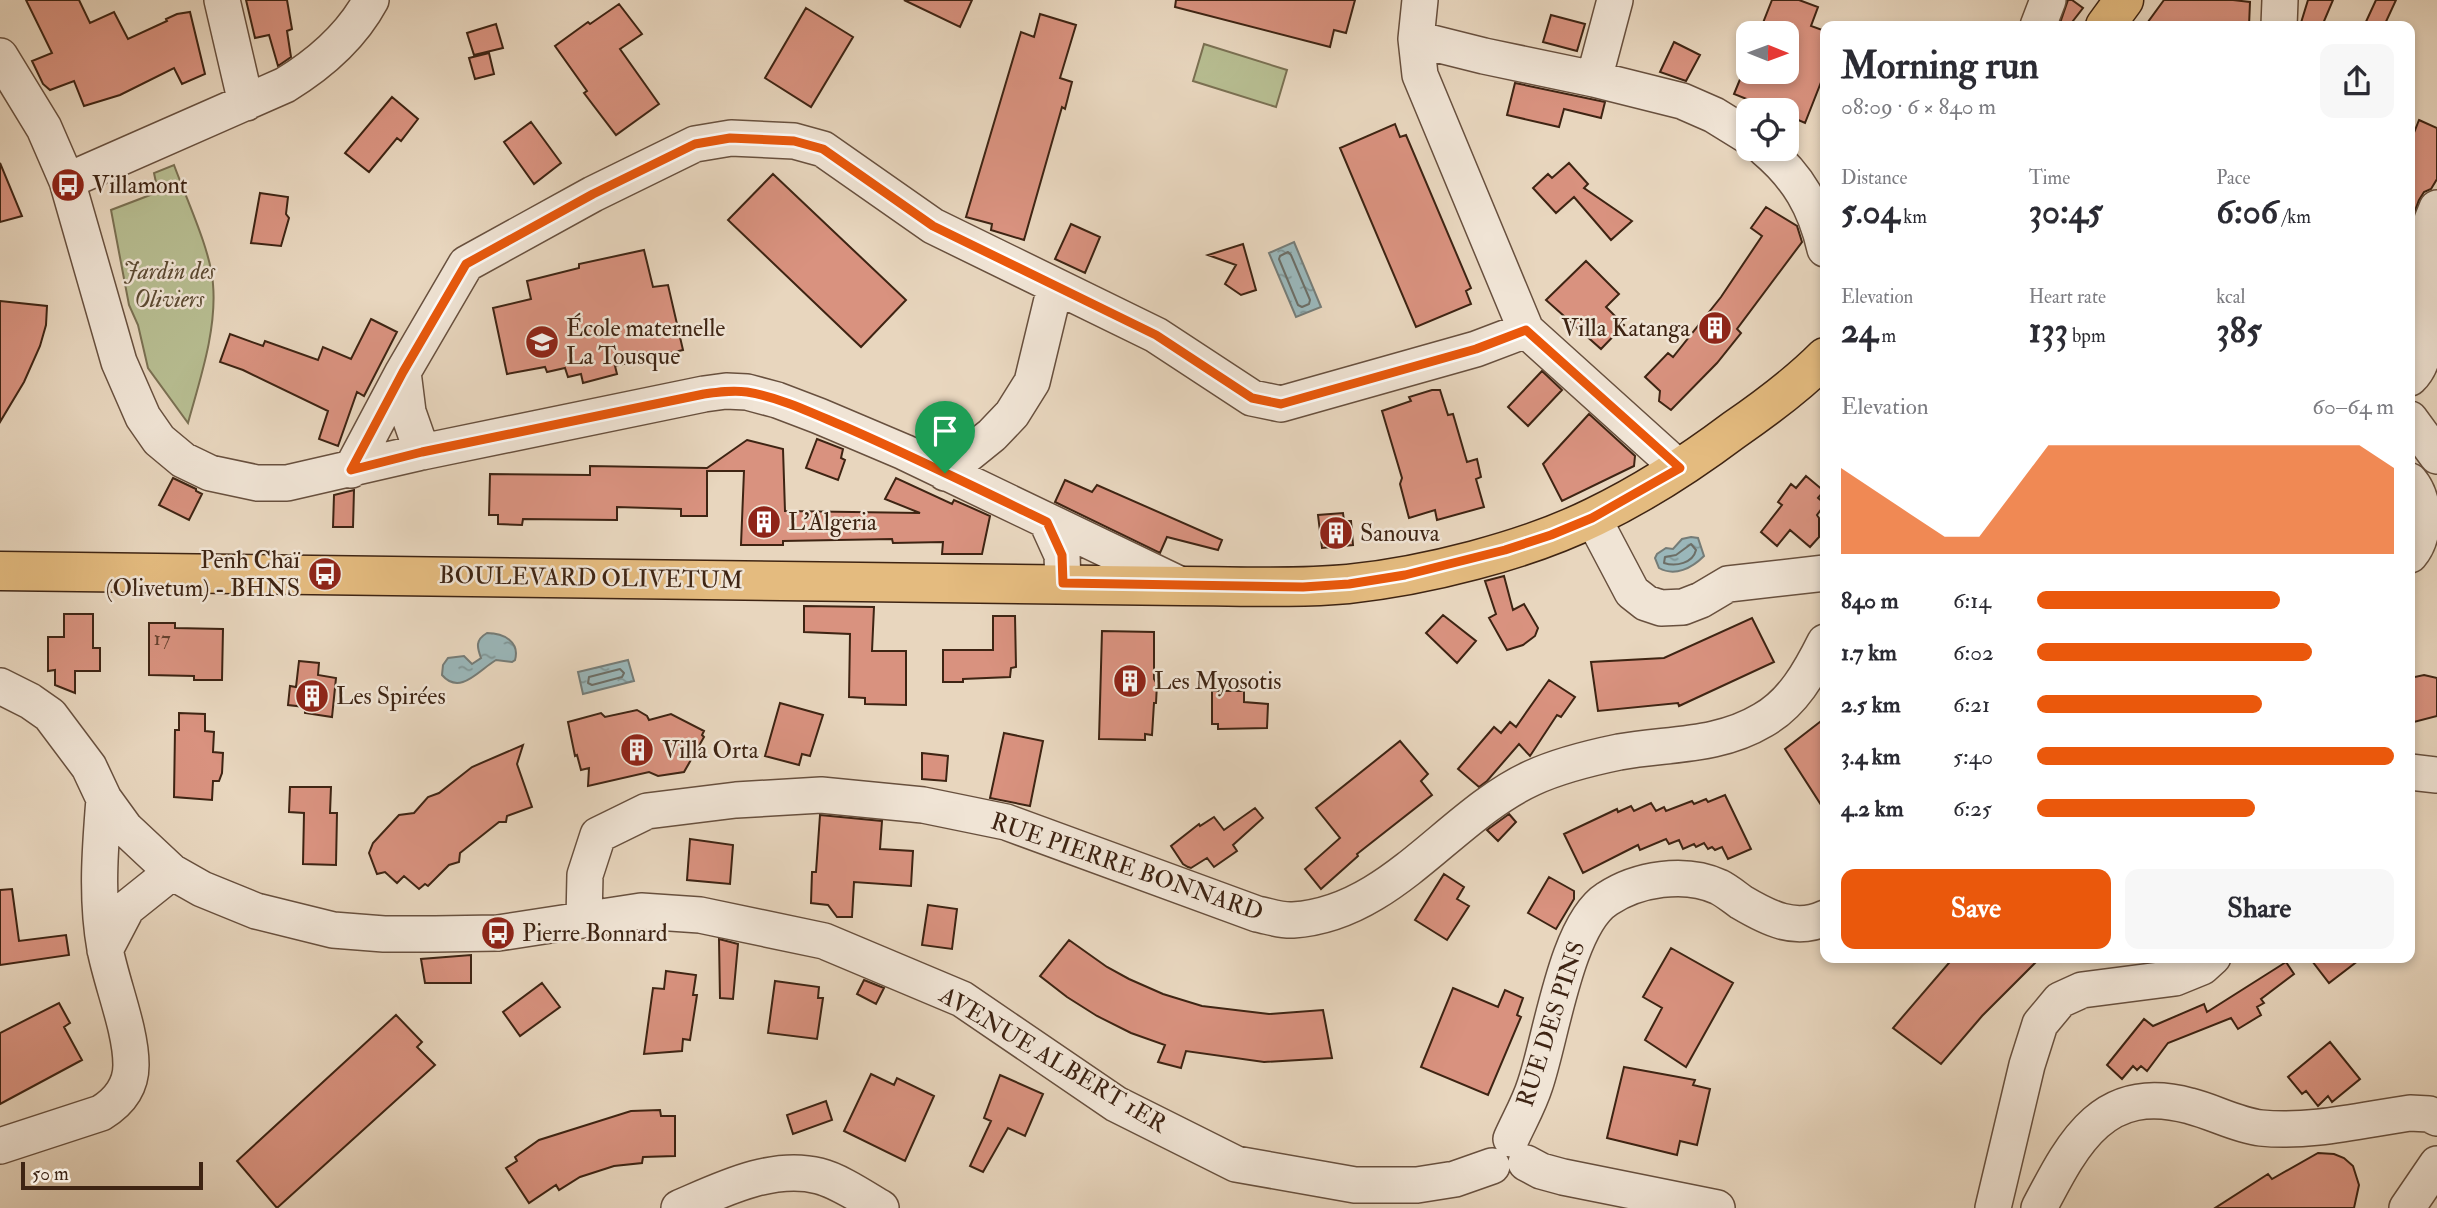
<!DOCTYPE html>
<meta charset="utf-8">
<style>
:root{--surface:#fff;--page:#f7f7f7;--text:#2b2b33;--muted:#7c7c81;--accent:#ea580c}
body{margin:0;font-family:"IM FELL Double Pica",serif;background:var(--page);color:var(--text);height:100vh;display:flex;flex-direction:column;font-size:26px;white-space:nowrap}
*{box-sizing:border-box;margin:0}
p{font-size:23px;color:var(--muted)}
.icon{flex:none;width:38px;height:38px;fill:none;stroke:currentColor;stroke-width:2;stroke-linecap:round;stroke-linejoin:round}
.map{position:relative;flex:1;overflow:hidden}
.sheet{position:absolute;left:1820px;top:21px;width:595px;height:942px;display:flex;flex-direction:column;background:var(--surface);border-radius:14px;box-shadow:0 4px 10px #0003}
.sheet>*{flex:none}
.needle{width:46px;rotate:91deg}
.tools{position:absolute;left:1736px;top:21px;display:grid;gap:14px}
.tools a{display:grid;place-items:center;width:63px;height:63px;border-radius:14px;background:var(--surface);box-shadow:0 4px 10px #0003;font-size:35px}
.scale{position:absolute;left:21px;bottom:18px;width:182px;box-sizing:border-box;padding-left:7px;border:4px solid #3e2413;border-top:0;font-size:19px;line-height:24px;white-space:nowrap;color:#3e2413;-webkit-text-stroke:5px #f0e4d5;paint-order:stroke}
.pin{position:absolute;display:grid;place-items:center;width:60px;height:60px;color:#fff;margin:-72px -30px;border-radius:50% 50% 50% 0;rotate:-45deg;box-shadow:0 0 7px #0007}
.pin .icon{rotate:45deg}
.round{display:grid;place-items:center;flex:none;width:74px;height:74px;border-radius:14px;background:var(--page)}
.headline{display:flex;align-items:center;justify-content:space-between;height:119px;padding:0 21px}
h1{font-size:38px;font-weight:700;line-height:52px}
.figures{display:grid;grid-template-columns:repeat(3,1fr);gap:10px;height:119px;padding:7px 21px}
.figures div{display:grid;align-content:center}
.figures b{font-size:35px;font-weight:700}
.figures small{font-size:19px;font-weight:400}
.figures p{font-size:19px}
.chart{height:196px;padding:14px 21px}
.chart p{display:flex;justify-content:space-between}
.chart svg{width:100%;height:126px;margin-top:7px;fill:var(--accent);opacity:.7}
.primary-button{display:flex;gap:14px;margin-top:auto;padding:14px 21px}
.primary-button a{flex:1;height:80px;border-radius:14px;background:var(--accent);color:#fff;font-size:28px;font-weight:700;line-height:80px;text-align:center}
.primary-button a+a{background:var(--page);color:var(--text)}
ul{padding:0 21px;list-style:none;font-size:23px}
li{display:grid;grid-template-columns:112px 84px 1fr;align-items:center;height:52px}
li i{height:18px;border-radius:9px;background:var(--accent)}
.map>svg:first-child{display:block}
.park{fill:#b7bd91;stroke:#7a7052;stroke-width:2}
.water{fill:url(#water-ripples);stroke:#757c77;stroke-width:2}
.lines{fill:none;stroke-linecap:round;stroke-linejoin:round}
.shore{stroke:#6c6e66;stroke-width:2}
.building{fill:#d9927f;stroke:#3e2413;stroke-width:2}
.minor-casing{stroke:#68503e;stroke-width:38}
.major-casing{stroke:#3e2413;stroke-width:41}
.minor{stroke:#f0e4d5;stroke-width:35}
.major{stroke:#e4bb7f;stroke-width:38}
.route-casing{stroke:#fff;stroke-width:14}
.route{stroke:#ea580c;stroke-width:9}
.labels{text-anchor:middle;dominant-baseline:central;stroke-width:5;stroke-linejoin:round;paint-order:stroke}
.number-label{font-size:21px;fill:#65402e}
.poi-label{font-size:24px;fill:#3e2413;stroke:#f0e4d5;text-anchor:start}
.park-label{font-size:24px;font-style:italic;fill:#5c4a32;stroke:#f0e4d5}
.street-label{font-size:24px;fill:#3e2413;stroke:#f0e4d5}
</style>
<div class="map">
<svg width="2437" height="1208" viewBox="0 0 2437 1208">
<defs>
<pattern id="water-ripples" width="26" height="14" patternUnits="userSpaceOnUse" patternTransform="scale(1.75)"><rect width="26" height="14" fill="#9ab7ba"/><path d="M2 4q2-2 4 0t4 0M15 11q2-2 4 0t4 0" fill="none" stroke="#7f9596"/></pattern>
</defs>
<rect width="100%" height="100%" fill="#e8d6be"/>
<filter id="stains"><feTurbulence type="fractalNoise" baseFrequency=".00286" numOctaves="4"/><feColorMatrix values="0 0 0 0 .2 0 0 0 0 .09 0 0 0 0 .02 0 0 0 .5 -.17"/></filter>
<radialGradient id="worn" r=".72"><stop offset=".6" stop-color="#630" stop-opacity="0"/><stop offset="1" stop-color="#630" stop-opacity=".3"/></radialGradient>
<path class="park" d="M1204 44 1287 70 1276 107 1193 81Z
M174 165C186 198 211 251 213 284 217 330 200 379 188 423L148 368 138 325 129 305 111 210 158 192 154 173Z"/>
<path class="water" d="M1294 242 1321 307 1296 317 1269 253Z
M1691 537 1698 538 1704 556C1692 568 1675 577 1659 568L1655 558 1657 554 1666 548 1673 549 1682 539Z
M487 633C504 633 520 642 515 660L512 662 496 660C479 670 460 696 442 675L443 665 448 658 464 656 472 664 481 658C477 647 475 640 487 633Z
M628 660 634 681 583 694 578 672Z"/>
<g class="lines">
<path class="shore" d="M1288 252 1291 255 1310 300 1309 304 1302 307 1298 305 1279 259 1280 256Z
M1691 544 1696 550C1693 563 1676 567 1664 563L1665 557 1676 555Z
M620 669 624 673 622 677 592 685 588 683 589 677Z"/>
</g>
<path class="building" d="M26 0H79L90 23 114 12 128 39 167 21 166 19 177 14 190 12 205 74 182 84 174 68 120 95 84 106 74 81 50 90 43 84 32 61 52 53Z
M246 0H287L292 29 287 31 291 57 278 66 269 35 255 38Z
M904 0H972L960 27Z
M1176 0H1355L1346 33 1334 30 1330 47 1175 7Z
M1772 0H1799L1818 7 1811 26 1825 31V72L1805 123 1787 115V110H1774L1734 94 1743 72H1787V33H1759Z
M2068 0H2072L2083 8 2069 26H2059Z
M2164 0H2233L2250 2 2249 26H2145Z
M2308 0H2333L2322 26H2300Z
M2376 0H2396L2384 26H2364Z
M619 4 642 34 620 49 659 104 616 135 584 93 587 91 555 46 588 22 590 24Z
M806 8 853 37 811 107 765 78Z
M1040 14 1076 25 1060 78 1072 82 1065 109 1062 107 1024 240 991 230 992 224 966 217 1021 32 1034 37Z
M1551 15 1585 24 1577 51 1543 42Z
M496 24 503 48 474 55 467 33Z
M1674 42 1700 55 1686 81 1660 72Z
M489 53 494 74 475 79 469 58Z
M1515 83 1605 102 1601 118 1564 109 1559 127 1507 115Z
M392 97 418 119 401 141 397 138 369 172 345 153Z
M2419 120 2437 128V179L2431 189 2424 192 2419 200 2410 224V143Z
M531 122 561 163 534 184 504 142Z
M1395 124 1400 137 1406 135 1471 288 1466 291 1471 304 1416 327 1340 148Z
M0 163 22 216 0 222Z
M1569 163 1588 184 1584 188 1632 221 1611 240 1574 197 1556 213 1533 188 1548 174 1552 178Z
M773 174 906 300 861 347 728 220Z
M260 193 288 197 286 214 289 218 281 246 251 243Z
M1766 207 1797 226 1802 242 1737 329 1741 333 1717 363 1671 410 1659 401 1660 391 1645 377 1668 353 1673 357 1721 297 1762 236 1751 228Z
M1071 224 1100 237 1085 273 1055 259Z
M1243 244 1256 290 1241 295 1225 284 1236 265 1208 255Z
M644 250 653 287 668 285 683 350 615 366 617 374 583 383 581 374 568 377 565 368 547 372 545 367 507 374 493 308 531 299 527 281 579 268V264Z
M1586 261 1619 294 1606 307 1624 325 1601 349 1546 300Z
M0 301 47 306 46 325 40 346 24 382 0 422Z
M371 319 397 332 364 396 357 392 338 446 319 439 328 411 243 370 220 362 230 334 263 346 265 341 318 360 323 347 351 359Z
M1542 371 1562 390 1528 426 1508 407Z
M1432 390H1440L1448 415 1453 414 1467 462 1477 459 1481 477 1476 479 1484 507 1437 520 1435 510 1409 518 1400 484 1402 478 1382 411 1411 401 1409 397Z
M1589 414 1635 456 1634 466 1562 501 1543 464Z
M817 439 843 449 841 458 845 460 838 480 806 468Z
M747 440 783 449 785 511 920 513 885 499 896 478 952 504 954 500 990 516 982 554H942L943 542 893 543 892 539 783 541V545H741L744 471H707V516H681V509L617 507V520L523 519 522 525 498 524V515H489L490 474 590 475V466L707 468Z
M1806 476 1824 491 1818 498 1825 504 1817 515 1819 518V537L1810 547 1790 530 1777 546 1761 532 1782 505 1778 502 1791 484 1796 488Z
M173 478 196 489V491L202 494 189 520 159 505Z
M1065 480 1092 492 1097 485 1222 540 1218 550 1167 537 1160 553 1055 502Z
M354 490 353 527H333L334 495Z
M1343 513 1344 521H1351L1353 545 1322 548 1318 515Z
M1504 576 1513 610 1524 604 1538 628 1535 636 1523 645 1507 650 1489 618 1496 614 1485 581Z
M804 606 874 607 872 651H906V705L865 704V698L849 697 850 634 804 632Z
M64 614H93V648H100V671H75V693L55 685V670L48 671V637H64Z
M1443 615 1476 641 1457 663 1426 633Z
M993 616H1015L1016 667 1011 668 1010 677 963 679V682H943V650H993Z
M1752 618 1774 662 1679 706 1678 703 1598 711 1591 662 1664 658Z
M149 623H175V628L223 629 222 680H194V676L149 675Z
M1102 631 1154 632V679L1157 684 1156 703H1154L1152 735 1145 734V740L1099 739Z
M299 661 319 663 318 675 336 678 332 717 305 713V707L288 705 290 686 296 687Z
M2424 675 2437 678V716L2410 723V678Z
M1549 680 1575 697 1561 717 1557 715 1530 756 1519 744 1487 781 1479 787 1458 769 1494 727 1501 733 1510 722 1516 727Z
M1212 691H1244V702L1268 704 1267 728 1218 729V724H1212Z
M780 703 823 715 810 756 802 754 799 765 765 756Z
M637 710 647 716 649 720 671 714 704 731 702 735 704 737 684 772 658 776 649 772 588 786 589 768 581 770 577 755 575 756 568 722 601 713 605 717Z
M179 713 205 714V731L214 732 213 752 223 753 222 773 219 781H213L212 800 174 797 175 730H179Z
M1825 718V811L1785 749Z
M1004 733 1043 741 1030 806 990 798Z
M1400 741 1428 774 1421 781 1432 795 1357 854 1358 856 1321 889 1305 869 1340 838 1316 808Z
M523 745 517 764 532 807 507 816 506 822H499L460 853 459 862 449 865 428 886 425 884 419 889 404 876 397 883 385 872 377 874 369 853 373 843 399 815 414 813 428 797 439 793 472 767Z
M922 753 948 756 946 781 922 779Z
M290 787H331L330 813H337L336 865 303 864 304 813 289 812Z
M1725 795 1751 849 1728 859 1722 847 1715 850 1712 847 1708 849 1704 843 1696 847 1694 844 1683 849 1679 840 1669 844 1666 839 1640 850 1638 845 1583 873 1564 834 1617 809 1618 812 1631 806 1634 811 1651 803 1656 811 1664 807 1666 811 1692 801 1694 804 1706 799 1708 802Z
M1255 808 1263 818 1233 845 1237 851 1214 867 1207 858 1191 868 1188 867 1183 864 1171 846 1199 824 1200 826 1214 817 1224 830Z
M1509 814 1516 822 1498 841 1487 830Z
M820 815 882 821 880 849 913 851 911 886 854 882 852 917H837L828 905 811 903 812 872H816Z
M690 839 733 845 730 884 687 880Z
M1444 874 1464 887 1457 899 1469 906 1447 940 1415 920Z
M1549 877 1574 891V899L1556 929 1528 913Z
M12 889 19 941 66 935 69 955 0 965V890Z
M928 905 957 909 952 949 922 945Z
M719 939 738 944 733 999 720 998Z
M1069 940 1107 967 1129 979 1163 994 1202 1006 1269 1014 1323 1010 1332 1058 1264 1062 1186 1051 1181 1068 1158 1062 1165 1045 1131 1033 1097 1016 1067 997 1040 976Z
M1671 948 1733 983 1686 1067 1645 1040 1662 1008 1643 997Z
M471 955V983H425L421 959Z
M1954 957H2041L1982 1016 1941 1064 1893 1028Z
M2309 957H2363L2329 983Z
M2286 962 2294 974 2261 999 2264 1003 2257 1007 2261 1015 2238 1029 2231 1018 2168 1043 2147 1071 2141 1066 2137 1070 2133 1066 2122 1079 2107 1065 2144 1019 2153 1026 2204 1004 2207 1012Z
M666 971 696 975 693 995H697L690 1040 683 1039 682 1051 644 1054 653 988 664 989Z
M864 980 884 988 876 1004 857 994Z
M775 981 819 987 818 998H823L817 1039 768 1033Z
M542 983 560 1007 520 1036 503 1012Z
M1453 988 1498 1007 1505 990 1523 998 1517 1015 1521 1017 1488 1095 1421 1067Z
M59 1003 70 1023 64 1027 82 1060 0 1104V1033Z
M396 1015 422 1042 417 1047 435 1065 277 1208 237 1161Z
M2330 1042 2360 1079 2332 1102 2328 1096 2318 1106 2306 1091 2302 1094 2288 1077Z
M1624 1067 1695 1080 1693 1085 1710 1089 1697 1145 1680 1141 1677 1155 1607 1138Z
M871 1074 894 1085 897 1078 934 1096 905 1161 844 1131Z
M1000 1075 1043 1094 1025 1136 1008 1128 983 1172 970 1166 991 1121 984 1118Z
M826 1101 832 1120 793 1134 787 1115Z
M660 1110 661 1116H675V1156L643 1157 642 1163 614 1166 580 1177 559 1190 556 1185 529 1203 506 1168 517 1161 515 1157 539 1140 631 1111Z
M2318 1153 2334 1154 2344 1158 2353 1166 2359 1185 2354 1208H2215L2268 1174 2272 1179Z"/>
<g class="lines">
<g class="minor-casing">
<path id="minor" d="M222 0 246 103
M1420 0 1416 39 1420 75 1526 330 1680 469
M2038 26 2048 0
M2279 26 2280 0
M1416 39 1484 56 1594 79 1682 101 1714 115 1748 136
M0 56 44 128 67 181 119 362 143 417 159 440 183 460 210 473 257 483H287L422 452 704 394 726 391 747 392 777 400 819 416 904 452 1183 586
M1594 79 1615 0
M1765 149C1798 177 1815 206 1825 249
M67 181 285 85C321 63 351 37 371 0
M403 372 408 412 422 452
M2410 378C2437 352 2417 305 2421 272 2423 250 2428 228 2437 208
M2410 419 2437 456
M351 470 403 372 466 264 593 194 695 144 731 138 794 141 823 149 933 226 1156 335 1252 398 1281 404 1476 349 1526 330
M945 473 992 435 1012 414 1032 382 1055 287
M2410 481C2426 500 2426 536 2410 555
M1593 518 1632 592 1646 603 1661 608 1683 607 1701 600 1728 584 1825 573
M1047 522 1062 555 1063 583
M0 686 30 701 50 715 89 767 104 799 125 828 172 872 202 889 256 911 333 930 384 934H435L498 933 641 911 700 915 824 941 962 999 1116 1104 1236 1164 1355 1185H1417L1455 1179 1492 1166
M2410 772 2437 775
M584 919 585 875 598 835 647 811 736 800 821 795 923 805 1006 822 1257 914C1268 916 1282 921 1293 920 1391 914 1449 816 1532 778 1560 765 1590 758 1619 752 1669 743 1718 747 1763 720 1793 703 1810 672 1825 642
M105 950 127 908 172 872
M1511 1139C1519 1121 1529 1104 1535 1085 1551 1039 1566 925 1607 899 1637 879 1685 871 1719 887 1727 891 1734 897 1741 902 1768 918 1795 932 1825 918
M0 1146 101 1113C119 1102 131 1087 131 1065 131 1030 112 985 105 949 96 899 100 849 104 799
M1526 1163 1541 1171 1563 1177 1717 1208
M679 1208C721 1190 772 1164 819 1176 839 1181 864 1198 881 1208
M1993 1208 2027 1065 2040 1024 2060 1000 2082 990 2175 978 2202 967 2213 957
M2039 1208C2073 1143 2103 1082 2190 1106 2214 1112 2236 1125 2261 1128 2310 1133 2362 1120 2410 1113L2429 1114 2437 1118
M2407 1208 2437 1164"/>
</g>
<g class="major-casing">
<path id="major" d="M2105 26 2124 0
M0 571 1183 586C1238 586 1293 589 1348 584 1425 576 1525 551 1594 517 1644 493 1690 463 1734 430 1766 408 1798 384 1825 357"/>
</g>
<use href="#minor" class="minor"/>
<use href="#major" class="major"/>
</g>
<g class="lines">
<g class="route-casing">
<path id="route" d="M730 138 794 141 823 149 933 226 1156 335 1252 398 1281 404 1476 349 1526 330 1680 468 1592 518 1551 535 1505 550 1405 575 1349 584 1303 587 1063 583 1062 555 1047 522C979 489 912 456 843 426 812 413 779 397 747 392 732 390 718 392 704 394L422 452 351 470 403 372 466 264 593 194 695 144Z"/>
</g>
<use href="#route" class="route"/>
</g>
<defs>
<g id="bus-disc" transform="scale(1.75)"><circle r="9.5" fill="#8f2418" stroke="#f0e4d5"/><path d="M-5-6H5V4H4V6H2V4H-2V6H-4V4H-5ZM-3.5-4V0h7V-4ZM-3.5 1.2v1.5H-2V1.2ZM2 1.2v1.5H3.5V1.2Z" fill="#fff"/></g>
<g id="building-disc" transform="scale(1.75)"><circle r="9.5" fill="#8f2418" stroke="#f0e4d5"/><path d="M-4-6H4V6H1V3H-1V6H-4ZM-2.5-4.3h1.7v1.8h-1.7ZM.8-4.3h1.7v1.8H.8ZM-2.5-1h1.7V.8h-1.7ZM.8-1h1.7V.8H.8Z" fill="#fff"/></g>
<g id="school-disc" transform="scale(1.75)"><circle r="9.5" fill="#8f2418" stroke="#f0e4d5"/><path d="M0-5L7-2L0 1L-7-2ZM-4 1L0 2.5L4 1V4Q0 6-4 4Z" fill="#fff"/></g>
</defs>
<g fill-rule="evenodd">
<use href="#bus-disc" x="68" y="185"/>
<use href="#building-disc" x="1715" y="328"/>
<use href="#school-disc" x="542" y="342"/>
<use href="#building-disc" x="764" y="522"/>
<use href="#building-disc" x="1336" y="533"/>
<use href="#bus-disc" x="325" y="574"/>
<use href="#building-disc" x="1130" y="681"/>
<use href="#building-disc" x="312" y="696"/>
<use href="#building-disc" x="637" y="750"/>
<use href="#bus-disc" x="498" y="933"/>
</g>
<g class="labels">
<g class="number-label">
<text x="162" y="638">17</text>
</g>
<g class="poi-label">
<text x="92" y="185">Villamont</text>
<text x="566" y="328">École maternelle<tspan x="566" dy="28">La Tousque</tspan></text>
<text x="1690" y="328" text-anchor="end">Villa Katanga</text>
<text x="788" y="522">L'Algeria</text>
<text x="1360" y="533">Sanouva</text>
<text x="300" y="560" text-anchor="end">Penh Chaï<tspan x="300" dy="28">(Olivetum) - BHNS</tspan></text>
<text x="1154" y="681">Les Myosotis</text>
<text x="336" y="696">Les Spirées</text>
<text x="662" y="750">Villa Orta</text>
<text x="522" y="933">Pierre Bonnard</text>
</g>
<g class="park-label">
<text x="169" y="271">Jardin des<tspan x="169" dy="28">Oliviers</tspan></text>
</g>
<g class="street-label">
<text transform="translate(591 578) rotate(1)">BOULEVARD OLIVETUM</text>
<text transform="translate(1127 867) rotate(19)">RUE PIERRE BONNARD</text>
<text transform="translate(1551 1024) rotate(-72)">RUE DES PINS</text>
<text transform="translate(1053 1060) rotate(31)">AVENUE ALBERT 1ER</text>
</g>
</g>
<rect width="100%" height="100%" filter="url(#stains)"/>
<rect width="100%" height="100%" fill="url(#worn)"/>
</svg>
<div class="tools">
<a><svg class="needle" viewBox="-14 -14 28 28"><path d="M0-13l5 13h-10z" fill="#e53935"/><path d="M0 13l5-13h-10z" fill="#7c7c81"/></svg></a>
<a><svg class="icon" aria-label="locate" viewBox="0 0 24 24"><circle cx="12" cy="12" r="6"/><path d="M12 2v4M12 18v4M2 12h4M18 12h4"/></svg></a>
</div>
<div class="scale">50 m</div>
<div class="pin" style="left:945px;top:473px;background:#1e9e55"><svg class="icon" aria-label="arrive" viewBox="0 0 24 24"><path d="M6 21V4h12l-3 4 3 4H6"/></svg></div>
<section class="sheet">
<div class="headline"><div><h1>Morning run</h1><p>08:09 · 6 × 840 m</p></div><a class="round"><svg class="icon" aria-label="share" viewBox="0 0 24 24"><path d="M12 15V3M7 8l5-5 5 5M5 13v7h14v-7"/></svg></a></div>
<div class="figures">
<div><p>Distance</p><b>5.04<small> km</small></b></div>
<div><p>Time</p><b>30:45</b></div>
<div><p>Pace</p><b>6:06<small> /km</small></b></div>
</div>
<div class="figures">
<div><p>Elevation</p><b>24<small> m</small></b></div>
<div><p>Heart rate</p><b>133<small> bpm</small></b></div>
<div><p>kcal</p><b>385</b></div>
</div>
<div class="chart"><p><span>Elevation</span>60–64 m</p>
<svg viewBox="0 0 160 44" preserveAspectRatio="none"><path d="M0 44V14L10 22L20 30L30 38L40 38L50 22L60 6L70 6L80 6L90 6L100 6L110 6L120 6L130 6L140 6L150 6L160 14V44z"/></svg>
</div>
<ul>
<li><b>840 m</b>6:14<i style="width:68%"></i></li>
<li><b>1.7 km</b>6:02<i style="width:77%"></i></li>
<li><b>2.5 km</b>6:21<i style="width:63%"></i></li>
<li><b>3.4 km</b>5:40<i style="width:100%"></i></li>
<li><b>4.2 km</b>6:25<i style="width:61%"></i></li>
</ul>
<div class="primary-button"><a>Save</a><a>Share</a></div>
</section>
</div>
